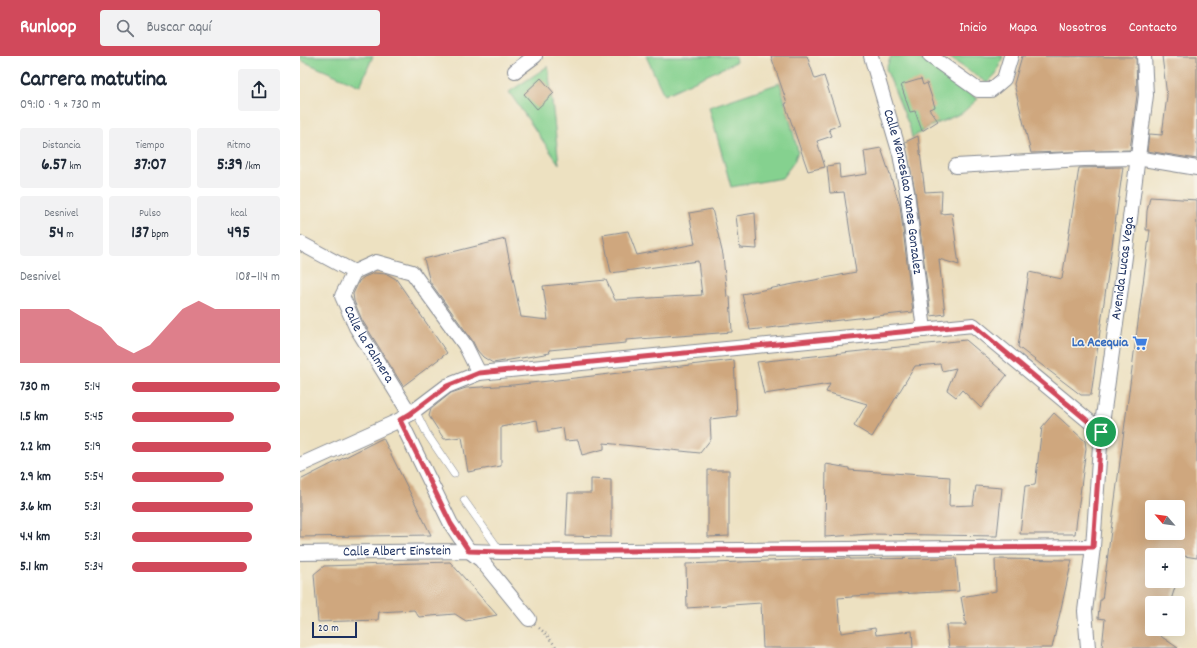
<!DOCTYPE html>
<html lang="es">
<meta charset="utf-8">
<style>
:root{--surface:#fff;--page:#f2f2f3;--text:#1f2937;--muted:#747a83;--accent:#d1495b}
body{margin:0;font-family:Dekko,sans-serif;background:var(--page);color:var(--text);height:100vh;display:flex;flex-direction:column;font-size:15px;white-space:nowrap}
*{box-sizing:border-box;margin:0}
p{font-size:13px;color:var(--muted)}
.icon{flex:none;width:22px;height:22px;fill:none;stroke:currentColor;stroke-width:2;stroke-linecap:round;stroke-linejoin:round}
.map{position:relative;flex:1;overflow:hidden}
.details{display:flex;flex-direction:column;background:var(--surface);width:300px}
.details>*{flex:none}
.needle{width:26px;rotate:298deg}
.fabs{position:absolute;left:845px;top:444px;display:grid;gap:8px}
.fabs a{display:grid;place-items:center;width:40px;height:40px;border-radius:4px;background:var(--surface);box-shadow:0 4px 16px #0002;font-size:20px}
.scale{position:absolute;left:12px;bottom:10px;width:45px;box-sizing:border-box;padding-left:4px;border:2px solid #1b2f5e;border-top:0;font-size:11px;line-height:14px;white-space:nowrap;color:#1b2f5e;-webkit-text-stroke:3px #f7f3e8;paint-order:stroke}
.pin{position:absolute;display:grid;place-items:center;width:34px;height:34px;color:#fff;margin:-17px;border:2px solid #fff;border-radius:50%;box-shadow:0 1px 4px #0007}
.round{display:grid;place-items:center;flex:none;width:42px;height:42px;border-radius:4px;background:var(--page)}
.head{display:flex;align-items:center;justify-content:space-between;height:68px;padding:0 20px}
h1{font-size:22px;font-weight:800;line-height:30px}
.figures{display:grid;grid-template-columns:repeat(3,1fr);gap:6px;height:68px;padding:4px 20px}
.figures div{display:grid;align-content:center;border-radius:4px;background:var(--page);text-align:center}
.figures b{font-size:17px;font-weight:800}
.figures small{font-size:11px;font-weight:400}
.figures p{font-size:11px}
.chart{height:112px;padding:8px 20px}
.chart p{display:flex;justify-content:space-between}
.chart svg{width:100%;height:72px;margin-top:4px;fill:var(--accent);opacity:.7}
ul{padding:0 20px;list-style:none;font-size:13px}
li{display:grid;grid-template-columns:64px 48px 1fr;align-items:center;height:30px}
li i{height:10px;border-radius:5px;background:var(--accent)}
header{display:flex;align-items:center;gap:24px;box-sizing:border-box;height:56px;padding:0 20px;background:var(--accent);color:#fff}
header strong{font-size:19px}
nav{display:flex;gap:22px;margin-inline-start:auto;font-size:14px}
.search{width:280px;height:36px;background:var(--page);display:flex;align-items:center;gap:10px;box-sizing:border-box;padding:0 14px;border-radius:4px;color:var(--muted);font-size:15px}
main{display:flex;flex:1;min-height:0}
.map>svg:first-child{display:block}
.green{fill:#85d18f;stroke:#508076}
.building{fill:#cfa77e;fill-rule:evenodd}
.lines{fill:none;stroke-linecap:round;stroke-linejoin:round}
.lane-casing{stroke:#848890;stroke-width:8}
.street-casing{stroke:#848890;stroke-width:16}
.path{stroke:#848890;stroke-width:2.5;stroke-dasharray:1 3;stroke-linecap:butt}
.lane{stroke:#fff;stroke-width:7}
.street{stroke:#fff;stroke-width:14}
.route-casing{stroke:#fff;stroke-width:8}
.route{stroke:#d1495b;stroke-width:5}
.labels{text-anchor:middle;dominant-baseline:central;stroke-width:3;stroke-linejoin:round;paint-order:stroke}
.street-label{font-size:14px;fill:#1b2f5e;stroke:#f7f3e8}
.shop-label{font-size:14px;font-weight:bold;fill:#366cbe;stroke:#f7f3e8;text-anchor:end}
</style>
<header>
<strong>Runloop</strong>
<div class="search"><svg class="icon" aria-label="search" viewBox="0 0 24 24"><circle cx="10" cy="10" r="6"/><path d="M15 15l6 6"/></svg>Buscar aquí</div>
<nav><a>Inicio</a><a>Mapa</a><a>Nosotros</a><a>Contacto</a></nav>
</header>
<main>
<section class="details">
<div class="head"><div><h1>Carrera matutina</h1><p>09:10 · 9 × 730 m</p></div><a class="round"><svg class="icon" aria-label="share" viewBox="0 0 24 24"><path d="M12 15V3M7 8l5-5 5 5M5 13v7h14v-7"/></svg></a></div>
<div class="figures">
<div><p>Distancia</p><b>6.57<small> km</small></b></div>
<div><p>Tiempo</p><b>37:07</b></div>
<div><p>Ritmo</p><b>5:39<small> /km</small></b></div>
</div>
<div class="figures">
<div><p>Desnivel</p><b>54<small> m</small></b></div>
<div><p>Pulso</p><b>137<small> bpm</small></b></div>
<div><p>kcal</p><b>495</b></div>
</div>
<div class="chart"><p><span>Desnivel</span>108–114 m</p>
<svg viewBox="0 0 160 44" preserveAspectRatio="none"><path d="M0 44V11L10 11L20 11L30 11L40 17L50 22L60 33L70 38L80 33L90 22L100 11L110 6L120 11L130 11L140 11L150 11L160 11V44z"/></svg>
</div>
<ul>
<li><b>730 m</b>5:14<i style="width:100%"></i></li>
<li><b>1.5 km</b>5:45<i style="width:69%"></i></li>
<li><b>2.2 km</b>5:19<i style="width:94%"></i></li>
<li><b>2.9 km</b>5:54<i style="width:62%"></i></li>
<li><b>3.6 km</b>5:31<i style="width:82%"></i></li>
<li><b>4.4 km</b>5:31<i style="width:81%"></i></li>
<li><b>5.1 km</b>5:34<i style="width:78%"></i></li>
</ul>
</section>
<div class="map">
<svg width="897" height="592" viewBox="0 0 897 592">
<rect width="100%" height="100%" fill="#f7f3e8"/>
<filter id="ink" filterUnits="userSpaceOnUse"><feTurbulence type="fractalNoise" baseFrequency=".025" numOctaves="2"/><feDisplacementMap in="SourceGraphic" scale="8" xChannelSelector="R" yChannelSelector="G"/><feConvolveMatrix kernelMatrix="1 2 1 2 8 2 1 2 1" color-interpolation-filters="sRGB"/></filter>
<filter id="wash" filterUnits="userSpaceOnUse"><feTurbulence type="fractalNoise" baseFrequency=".012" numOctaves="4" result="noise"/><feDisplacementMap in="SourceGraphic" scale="16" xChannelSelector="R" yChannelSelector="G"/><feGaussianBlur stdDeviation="0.9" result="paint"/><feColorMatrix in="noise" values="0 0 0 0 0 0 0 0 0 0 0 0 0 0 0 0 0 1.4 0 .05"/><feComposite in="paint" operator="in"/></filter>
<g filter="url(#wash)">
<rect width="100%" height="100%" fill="#ede1c1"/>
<path class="green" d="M0 0H73L60 30 0 4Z
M346 0H435L436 6 364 39Z
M591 0H617L678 43 662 57 627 72 612 82 610 72 586 13Z
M647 0H703L696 18 687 27Z
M248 10 259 108 209 36Z
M480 27 498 95 494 106 482 122 431 131 409 51Z"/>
<g id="blocks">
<path class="building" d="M471 0H507L515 23 524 20 540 69 529 73 532 80 517 85 525 111 508 115 485 48 487 47Z
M722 0 836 1 837 39 830 94 731 97 714 28Z
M862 0H897V103L847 95 849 78 862 79 867 40Z
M241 22 254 37 237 53 224 38Z
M621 23 623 29 627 27 635 51 629 53 638 65 622 75 615 55 610 56 601 29Z
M618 80 625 136 642 135 641 158 652 157 659 209 639 203 645 258 631 260 615 135 605 86Z
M581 92 600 149 613 256 450 274 442 238 556 216 544 136 530 137 527 110 539 108 540 122 567 118 564 95Z
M823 111 791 339H781L718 291 729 216 762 223 779 112Z
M850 141 897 144V502L878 499H852V525H877L870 547H852V564L846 570 878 592H802L805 563 798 562 800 544H802L850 174H846L847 155ZM852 451H878V477H852Z
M412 153 423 199 427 241 430 240 432 276 326 284V287L249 294 250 297 193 307 183 301 177 294 172 284 130 226 124 203 205 183 221 261 248 264 243 230 306 224 315 244 402 239 398 205 311 217 303 179 328 175 337 199 395 188 389 157Z
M455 157 457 193 440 192 436 160Z
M74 217 87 218 96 223 147 297 103 330 62 264 54 245 53 238 59 225 64 221Z
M666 284 707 319 681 352 662 334 656 341 647 334 656 312 642 315 640 308 615 310 572 381 554 370 567 348 526 336 530 328 464 338 457 306Z
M434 304 437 360 410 363 411 383 400 397 304 387V393L282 399 278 384 265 385 263 372 239 376 237 364 201 371V410L168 416 162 381 144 383 129 360 131 353 151 337 166 332 213 329Z
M754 357 785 385 786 392 775 478H720L725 430 735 429 742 371Z
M83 382 131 479 0 481V424Z
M526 408 549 412V414L650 421 649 450 673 449 676 430 702 432 697 480 571 478 525 481Z
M408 414H429V480L408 481Z
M291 423 311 424V481L266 480 268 437H291Z
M550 502V503L656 502 659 535 552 540V541L538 542 541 577 575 572 576 579 612 575 613 592H463L461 547 387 552 386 508Z
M695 503 772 504 752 592H649L646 569H666L661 541 696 535Z
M150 506 197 559 166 565 155 558 119 561 114 554 79 556 78 564 18 566 14 518 24 510Z"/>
</g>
</g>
<g filter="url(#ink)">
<use href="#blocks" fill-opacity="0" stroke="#848890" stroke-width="1"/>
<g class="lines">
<g class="lane-casing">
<path id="lane" d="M115 354 127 378 154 418
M164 444 201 496"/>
</g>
<g class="street-casing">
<g id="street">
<path id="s1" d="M571 0 600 98 607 136 624 274"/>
<path d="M630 0 678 34H691L704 23 711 0"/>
<path d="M215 15 235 0"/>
<path d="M656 110 784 103 837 102 897 112"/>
<path d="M0 187 54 216"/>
<path d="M54 216 76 206 112 216 165 289 179 317"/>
<path id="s2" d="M54 216 42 240 56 271 110 358"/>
<path d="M100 364 151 468 169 495 181 504 229 563"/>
<path d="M0 409 100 364 110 358 147 330 179 317 673 269 801 375"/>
<path id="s3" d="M0 497 169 495 201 496 793 491"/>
<path id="s4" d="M788 592 785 555 793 491 801 375 820 239 846 39 844 0"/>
</g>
</g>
<path class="path" d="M239 572 245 577 257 592"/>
<use href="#lane" class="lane"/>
<use href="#street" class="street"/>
</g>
</g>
<g class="lines" filter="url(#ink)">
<g class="route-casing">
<path id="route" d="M673 269 801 376 793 491 201 496 169 495 151 468 100 364 110 358 147 330 179 317Z"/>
</g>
<use href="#route" class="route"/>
</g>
<defs>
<g id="supermarket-bare" transform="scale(1.2)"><path d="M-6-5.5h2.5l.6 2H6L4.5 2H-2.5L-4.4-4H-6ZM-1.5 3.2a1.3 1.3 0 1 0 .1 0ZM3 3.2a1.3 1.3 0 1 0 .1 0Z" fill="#3f7fe0" stroke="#f7f3e8" stroke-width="2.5" paint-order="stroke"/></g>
</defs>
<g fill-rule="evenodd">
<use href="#supermarket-bare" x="840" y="287"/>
</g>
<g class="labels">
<g class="street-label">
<text stroke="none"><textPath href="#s1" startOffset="140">Calle Wenceslao Yanes Gonzalez</textPath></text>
<text stroke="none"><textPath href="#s4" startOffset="382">Avenida Lucas Vega</textPath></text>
<text stroke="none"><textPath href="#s2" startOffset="82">Calle la Palmera</textPath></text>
<text stroke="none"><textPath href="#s3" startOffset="97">Calle Albert Einstein</textPath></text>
</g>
<g class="shop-label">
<text x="828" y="287">La Acequia</text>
</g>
</g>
</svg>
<div class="fabs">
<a><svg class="needle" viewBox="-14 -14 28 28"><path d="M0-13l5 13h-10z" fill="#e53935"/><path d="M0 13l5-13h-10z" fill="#747a83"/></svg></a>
<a>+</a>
<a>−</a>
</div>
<div class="scale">20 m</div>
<div class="pin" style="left:801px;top:376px;background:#1e9e55"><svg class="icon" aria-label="arrive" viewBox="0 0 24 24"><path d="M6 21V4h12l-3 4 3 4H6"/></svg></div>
</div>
</main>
